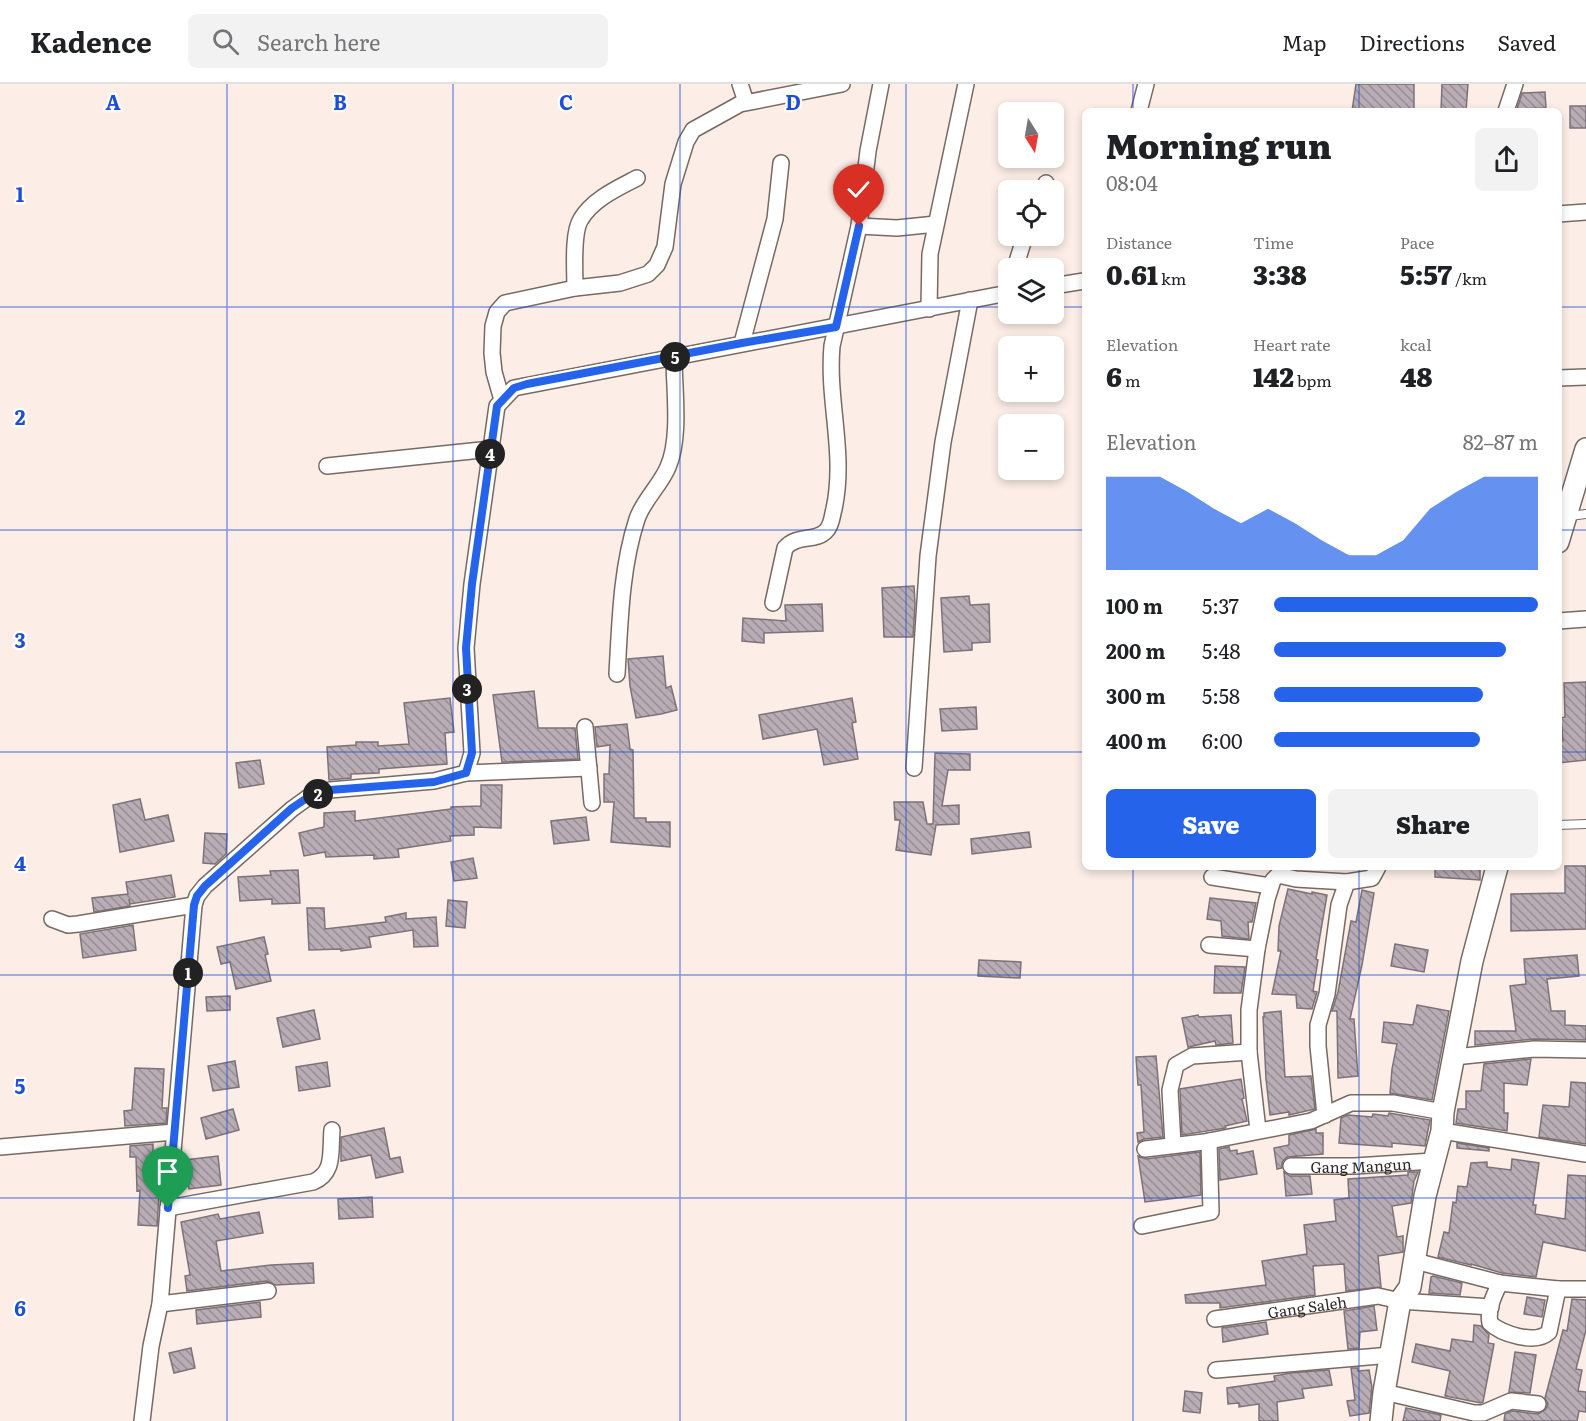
<!DOCTYPE html>
<meta charset="utf-8">
<style>
:root{--surface:#fff;--page:#f2f2f2;--text:#202124;--muted:#757577;--line:#e0e0e0;--accent:#2563eb}
body{margin:0;font-family:Literata,serif;background:var(--page);color:var(--text);height:100vh;display:flex;flex-direction:column;font-size:22px;white-space:nowrap}
*{box-sizing:border-box;margin:0}
p{font-size:20px;color:var(--muted)}
.icon{flex:none;width:33px;height:33px;fill:none;stroke:currentColor;stroke-width:2;stroke-linecap:round;stroke-linejoin:round}
.map{position:relative;flex:1;overflow:hidden}
.drawer{position:absolute;left:1082px;top:24px;width:480px;height:762px;display:flex;flex-direction:column;background:var(--surface);border-radius:9px;box-shadow:0 3px 9px #0003}
.drawer>*{flex:none}
.needle{width:39px;rotate:169deg}
.buttons{position:absolute;left:998px;top:18px;display:grid;gap:12px}
.buttons a{display:grid;place-items:center;width:66px;height:66px;border-radius:9px;background:var(--surface);box-shadow:0 3px 9px #0003;font-size:30px}
.pin{position:absolute;display:grid;place-items:center;width:51px;height:51px;color:#fff;margin:-62px -26px;border-radius:50% 50% 50% 0;rotate:-45deg;box-shadow:0 0 6px #0007}
.pin .icon{rotate:45deg}
.km{position:absolute;width:30px;height:30px;margin:-15px;border-radius:50%;background:#222;color:#fff;font-size:16px;line-height:30px;text-align:center}
.round{display:grid;place-items:center;flex:none;width:63px;height:63px;border-radius:9px;background:var(--page)}
.head{display:flex;align-items:center;justify-content:space-between;height:102px;padding:0 24px}
h1{font-size:33px;font-weight:800;line-height:45px}
.figures{display:grid;grid-template-columns:repeat(3,1fr);gap:9px;height:102px;padding:6px 24px}
.figures div{display:grid;align-content:center}
.figures b{font-size:26px;font-weight:800}
.figures small{font-size:16px;font-weight:400}
.figures p{font-size:16px}
.chart{height:168px;padding:12px 24px}
.chart p{display:flex;justify-content:space-between}
.chart svg{width:100%;height:108px;margin-top:6px;fill:var(--accent);opacity:.7}
.button{display:flex;gap:12px;margin-top:auto;padding:12px 24px}
.button a{flex:1;height:69px;border-radius:9px;background:var(--accent);color:#fff;font-size:24px;font-weight:800;line-height:69px;text-align:center}
.button a+a{background:var(--page);color:var(--text)}
ul{padding:0 24px;list-style:none;font-size:20px}
li{display:grid;grid-template-columns:96px 72px 1fr;align-items:center;height:45px}
li i{height:15px;border-radius:8px;background:var(--accent)}
header{display:flex;align-items:center;gap:36px;box-sizing:border-box;height:84px;padding:0 30px;background:var(--surface);border-bottom:2px solid var(--line)}
header strong{font-size:28px}
nav{display:flex;gap:33px;margin-inline-start:auto;font-size:21px}
.search{width:420px;height:54px;background:var(--page);display:flex;align-items:center;gap:15px;box-sizing:border-box;padding:0 21px;border-radius:9px;color:var(--muted);font-size:22px}
.map>svg:first-child{display:block}
.building{fill:url(#building-back-hatch);stroke:#7d7279;stroke-width:1.5}
.lines{fill:none;stroke-linecap:round;stroke-linejoin:round}
.lane-casing{stroke:#766a64;stroke-width:10}
.street-casing{stroke:#766a64;stroke-width:18}
.secondary-casing{stroke:#766a64;stroke-width:24}
.lane{stroke:#fff;stroke-width:8}
.street{stroke:#fff;stroke-width:15}
.secondary{stroke:#fff;stroke-width:21}
.route-casing{stroke:#fff;stroke-width:12}
.route{stroke:#2563eb;stroke-width:8}
.grid{fill:none;stroke:#1d4ed8;stroke-width:1.5;stroke-opacity:0.55}
.labels{text-anchor:middle;dominant-baseline:central;stroke-width:4.5;stroke-linejoin:round;paint-order:stroke}
.street-label{font-size:15px;fill:#2d2826;stroke:#fefffe}
.grid-label{font-size:20px;text-anchor:middle;font-weight:bold;fill:#1d4ed8;stroke:#fefffe;stroke-width:4.5;stroke-linejoin:round;paint-order:stroke}
</style>
<header>
<strong>Kadence</strong>
<div class="search"><svg class="icon" aria-label="search" viewBox="0 0 24 24"><circle cx="10" cy="10" r="6"/><path d="M15 15l6 6"/></svg>Search here</div>
<nav><a>Map</a><a>Directions</a><a>Saved</a></nav>
</header>
<div class="map">
<svg width="1586" height="1337" viewBox="0 0 1586 1337">
<defs>
<pattern id="building-back-hatch" width="6" height="6" patternUnits="userSpaceOnUse" patternTransform="scale(1.5)"><rect width="6" height="6" fill="#b9adb5"/><path d="M-1 5l2 2M0 0l6 6M5-1l2 2" fill="none" stroke="#978d93"/></pattern>
</defs>
<rect width="100%" height="100%" fill="#fceee7"/>
<path class="building" d="M1356 0H1414V27H1352Z
M1442 0H1468L1466 27H1441Z
M1545 8 1546 24 1517 25 1522 9Z
M1570 22H1586V44H1570Z
M914 502 915 520 913 553H884L882 504Z
M969 512 970 521 989 520 990 558 972 559V566L944 568 941 514Z
M822 520 823 547 764 549V559L742 557 743 534 786 537 785 521Z
M663 572 666 604 671 602 677 626 661 630 636 634 630 602 628 575Z
M1586 598V676L1558 679V657H1563L1561 634 1565 633 1564 599Z
M534 607 538 644H575L578 675 502 678 493 611Z
M450 614 454 648 445 649 447 680 379 685V689L351 690V694L329 696 327 663 356 661V658H378V662L409 660 404 619Z
M852 614 856 638 852 639 858 675 824 681 817 645 763 655 759 631Z
M976 623 977 645 942 647 940 625Z
M627 640 630 665 633 666 634 734H646V738H670V763L611 758 614 718H604V690H609L610 661 597 663 595 643Z
M935 669 970 670V686H948L942 722 959 721V740L936 741 931 771 896 766 900 736H895L894 718H923L927 740H933Z
M260 676 264 700 239 704 236 679Z
M481 701H502L501 744 474 743V751L450 752 451 757 398 765 399 773 374 775V771L326 773 325 768 304 772 299 749 324 743V729L355 727V737L451 725V723L481 722Z
M140 715 145 736 168 731 174 757 120 768 113 721Z
M586 733 589 756 554 760 551 737Z
M1029 748 1031 763 972 770 971 755Z
M205 749 227 750 226 770 215 780 203 779Z
M473 774 477 794 454 797 451 778Z
M1565 782H1586V845L1511 847V810L1565 809Z
M1435 783H1480V796L1435 793Z
M298 786 300 819 272 820V815L240 817 238 793 271 791 270 787Z
M171 791 175 813 130 820 129 815 130 822 94 828 92 814 128 810 126 798Z
M1288 805 1312 810V808L1327 811 1316 875 1318 876 1313 907 1317 908 1312 925 1297 924 1296 911 1272 910 1281 867H1278L1279 842Z
M1362 806 1374 809 1362 881 1350 935H1354L1358 992 1338 994 1337 927H1332L1338 908 1351 837 1356 838Z
M1210 814 1256 819 1252 838H1248L1249 855 1222 852 1221 837 1207 835Z
M448 816 467 818 465 844 446 842Z
M307 824H324L325 845 386 838 385 833 406 829V835L436 833 438 862 414 863 413 846 369 853 371 863 341 867V865L309 866Z
M133 841 136 866 83 874 80 850Z
M264 853 268 870 265 871 271 897 236 905 230 878 221 880 217 863Z
M1395 860 1428 866 1424 888 1391 882Z
M1577 871 1579 892 1547 895 1551 927H1565V941L1586 942V956L1534 955 1475 961V947H1516L1510 902 1526 900 1524 875Z
M979 876 1021 878 1020 894 978 892Z
M1215 882 1245 883 1241 909H1214Z
M230 912V926L207 927 206 913Z
M1417 921 1449 927 1432 1016 1390 1009 1392 985 1397 960 1382 958 1384 938 1413 941Z
M314 926 320 955 283 963 277 934Z
M1281 927 1285 993 1311 992 1315 1025 1289 1031V1028L1270 1031 1266 995 1263 933H1264V929Z
M1198 931 1199 933 1231 931 1233 959 1216 961 1215 957 1188 963 1182 934Z
M1156 972 1163 1053 1144 1055 1138 1058 1137 1049 1144 1048 1141 1001H1138L1136 973Z
M1531 975 1527 1001 1504 999V1029H1508L1507 1047 1456 1039 1458 1025H1466V1007H1481L1484 980Z
M235 977 239 1003 213 1007 208 982Z
M327 978 330 1002 299 1007 296 983Z
M135 984 164 985 162 1024H167L166 1039 125 1042 124 1027 132 1026Z
M1241 995 1244 1014 1242 1015 1247 1037 1225 1042 1226 1044 1182 1051 1180 1005Z
M1571 998 1586 999V1060L1539 1053 1543 1021 1569 1023Z
M233 1025 239 1046 206 1055 201 1034Z
M1389 1029 1430 1036 1425 1062 1392 1059V1063L1339 1059 1341 1034 1348 1031 1372 1033 1373 1030 1388 1032Z
M384 1044 390 1075 400 1073 403 1088 376 1094 371 1071 341 1077V1053Z
M1316 1045V1049H1323V1070L1287 1073 1282 1078V1084L1277 1085 1274 1064 1289 1061V1051Z
M1457 1059 1489 1064V1067L1457 1064Z
M153 1060V1079H157L158 1111H159L157 1142 138 1141 140 1106 137 1107 136 1073H130V1062Z
M1229 1063 1230 1067 1237 1066V1070L1253 1067 1257 1090 1220 1096 1219 1065Z
M1200 1068 1201 1111 1145 1118 1138 1072 1146 1075Z
M218 1072 221 1101 189 1105 185 1076Z
M1512 1075 1539 1079 1533 1121H1536L1535 1130 1565 1135 1568 1091 1586 1092V1167L1543 1158 1536 1193 1502 1189 1471 1180V1181L1438 1173 1444 1148 1449 1149 1453 1118 1456 1119 1458 1102 1467 1103 1471 1079 1487 1078V1083L1511 1086Z
M1284 1088 1290 1092H1310L1312 1110 1286 1112Z
M1408 1088H1418L1414 1097 1411 1119 1392 1122 1397 1153 1403 1152V1168L1378 1172 1381 1203 1346 1207 1344 1180 1313 1182 1315 1211 1220 1224V1219H1186L1185 1211 1266 1201 1262 1177 1307 1170 1304 1141 1336 1137 1334 1116 1349 1114 1348 1095 1408 1091Z
M372 1113 373 1133 339 1135 338 1115Z
M259 1128 263 1149 216 1157 221 1187 271 1181 313 1179 314 1199 275 1201 267 1197 187 1207 185 1192 190 1191 181 1138 218 1130 220 1135Z
M1433 1192 1462 1199 1460 1211 1429 1209 1431 1193Z
M1527 1213 1545 1216 1542 1233 1524 1230Z
M1572 1215 1586 1216V1246L1576 1285 1582 1286 1578 1307 1586 1308V1328L1579 1327 1577 1337H1504L1505 1330 1512 1327 1538 1330 1546 1325 1548 1320 1545 1314 1563 1246 1567 1247Z
M260 1218 261 1233 197 1240 196 1226Z
M1374 1222 1377 1246 1360 1248 1359 1264 1348 1265 1344 1227Z
M1266 1238 1268 1250 1223 1258 1222 1244Z
M1474 1241 1481 1242 1489 1251 1488 1259 1494 1260 1483 1318 1481 1319 1445 1312 1450 1287 1412 1278 1416 1260 1450 1267 1452 1255 1473 1258Z
M191 1264 195 1284 174 1289 169 1269Z
M1515 1268 1536 1271 1530 1309 1509 1308Z
M1351 1284H1358V1287L1369 1286 1372 1303 1369 1329 1350 1332 1347 1317 1355 1316Z
M1329 1286 1332 1301 1302 1305 1304 1314 1277 1318 1278 1337H1259V1320L1239 1323V1319L1228 1320 1227 1304 1275 1297 1274 1292 1290 1289Z
M1185 1307 1202 1309 1200 1329 1183 1327Z
M1406 1324 1441 1331 1440 1337H1403Z"/>
<g class="lines">
<g class="lane-casing">
<path id="lane" d="M1570 432 1586 430
M1558 741 1586 740"/>
</g>
<g class="street-casing">
<g id="street">
<path d="M740 0 746 18"/>
<path d="M1139 27 1146 0"/>
<path d="M1506 27 1515 0"/>
<path d="M1043 106 1046 99"/>
<path d="M1558 130 1586 128"/>
<path d="M859 142 897 144 936 140"/>
<path d="M1015 184 1025 152"/>
<path d="M1053 202 1084 197"/>
<path d="M575 204C575 188 572 148 581 135 593 115 618 104 637 94"/>
<path d="M929 225 930 170 966 0"/>
<path d="M742 259 775 135 781 79"/>
<path d="M1558 294 1586 293"/>
<path d="M502 316 494 288 492 269 493 242 497 228 505 219 575 204 620 199 648 190 657 181 665 163 673 100 686 58 693 46 740 20 842 0"/>
<path d="M327 382 491 365"/>
<path d="M773 519 785 464C797 450 816 458 826 447 832 441 832 432 834 425 846 369 827 317 832 262L859 142 868 67 881 0"/>
<path d="M1558 537 1586 535"/>
<path d="M617 590C620 538 621 484 637 435 644 415 660 402 668 383 681 353 674 306 674 273"/>
<path d="M585 643 592 719"/>
<path d="M914 684 928 472 943 358 970 216"/>
<path d="M466 689 472 669 466 564 472 500 497 322 514 304 1008 209"/>
<path d="M1212 793 1270 802"/>
<path d="M52 835 68 841 78 840 194 821"/>
<path d="M1209 861 1257 865"/>
<path d="M1454 973 1534 965 1586 966"/>
<path d="M1325 1031 1318 962V941L1327 910 1339 821 1347 798 1372 794 1378 783"/>
<path d="M1258 1046 1249 968V926L1257 865 1267 815 1273 796 1278 791 1296 795 1347 798"/>
<path d="M1442 1047 1586 1070"/>
<path d="M1173 1061 1170 1006 1176 981 1192 972 1249 968"/>
<path d="M0 1063 174 1048"/>
<path d="M1145 1065 1204 1058 1311 1037 1351 1019H1393L1443 1028"/>
<path id="s1" d="M1291 1082H1355L1433 1077"/>
<path d="M168 1124 313 1098C335 1089 330 1068 332 1046"/>
<path d="M1142 1142 1211 1128 1209 1057"/>
<path d="M1415 1177 1500 1199 1558 1205H1586"/>
<path d="M1500 1199C1494 1211 1487 1225 1490 1239 1501 1250 1536 1261 1549 1248L1558 1205"/>
<path d="M160 1220 268 1207"/>
<path id="s2" d="M1215 1235 1378 1212 1400 1217 1491 1223"/>
<path d="M1216 1286 1391 1271"/>
<path d="M1384 1308 1474 1329H1483L1511 1317 1538 1320"/>
<path d="M142 1337 151 1262 160 1220 194 821 197 812 205 802 292 725 310 712 330 706 434 697 466 689 589 684"/>
</g>
</g>
<g class="secondary-casing">
<path id="secondary" d="M1558 458 1586 365
M1381 1337 1384 1308 1400 1217 1410 1203 1425 1112 1442 1047 1443 1028 1472 877 1497 783"/>
</g>
<use href="#lane" class="lane"/>
<use href="#street" class="street"/>
<use href="#secondary" class="secondary"/>
</g>
<g class="lines">
<g class="route-casing">
<path id="route" d="M168 1124 194 821 197 812 205 802 292 724 310 712 330 706 434 698 466 689 472 669 466 564 472 500 497 322 514 304 527 300 742 259 836 243 859 142"/>
</g>
<use href="#route" class="route"/>
</g>
<path class="grid" d="M227 0V1337M453 0V1337M680 0V1337M906 0V1337M1133 0V27M1359 0V27M0 223H1008M1053 223H1084M1558 223H1586M0 446H1084M1558 446H1586M0 668H1084M1558 668H1586M1133 783V1337M1359 783V1337M0 891H1586M0 1114H1586"/>
<g class="labels">
<g class="street-label">
<text stroke="none"><textPath href="#s1" startOffset="70">Gang Mangun</textPath></text>
<text stroke="none"><textPath href="#s2" startOffset="93">Gang Saleh</textPath></text>
</g>
</g>
<g class="grid-label">
<text x="113" y="26">A</text>
<text x="340" y="26">B</text>
<text x="566" y="26">C</text>
<text x="793" y="26">D</text>
<text x="20" y="118">1</text>
<text x="20" y="341">2</text>
<text x="20" y="564">3</text>
<text x="20" y="787">4</text>
<text x="20" y="1010">5</text>
<text x="20" y="1232">6</text>
</g>
</svg>
<div class="buttons">
<a><svg class="needle" viewBox="-14 -14 28 28"><path d="M0-13l5 13h-10z" fill="#e53935"/><path d="M0 13l5-13h-10z" fill="#757577"/></svg></a>
<a><svg class="icon" aria-label="locate" viewBox="0 0 24 24"><circle cx="12" cy="12" r="6"/><path d="M12 2v4M12 18v4M2 12h4M18 12h4"/></svg></a>
<a><svg class="icon" aria-label="layers" viewBox="0 0 24 24"><path d="M12 4l9 5-9 5-9-5zM3 14l9 5 9-5"/></svg></a>
<a>+</a>
<a>−</a>
</div>
<div class="pin" style="left:168px;top:1124px;background:#1e9e55"><svg class="icon" aria-label="arrive" viewBox="0 0 24 24"><path d="M6 21V4h12l-3 4 3 4H6"/></svg></div>
<div class="pin" style="left:859px;top:142px;background:#d93025"><svg class="icon" aria-label="check" viewBox="0 0 24 24"><path d="M5 12l5 5 9-10"/></svg></div>
<b class="km" style="left:188px;top:889px">1</b>
<b class="km" style="left:318px;top:710px">2</b>
<b class="km" style="left:467px;top:605px">3</b>
<b class="km" style="left:490px;top:370px">4</b>
<b class="km" style="left:675px;top:273px">5</b>
<section class="drawer">
<div class="head"><div><h1>Morning run</h1><p>08:04</p></div><a class="round"><svg class="icon" aria-label="share" viewBox="0 0 24 24"><path d="M12 15V3M7 8l5-5 5 5M5 13v7h14v-7"/></svg></a></div>
<div class="figures">
<div><p>Distance</p><b>0.61<small> km</small></b></div>
<div><p>Time</p><b>3:38</b></div>
<div><p>Pace</p><b>5:57<small> /km</small></b></div>
</div>
<div class="figures">
<div><p>Elevation</p><b>6<small> m</small></b></div>
<div><p>Heart rate</p><b>142<small> bpm</small></b></div>
<div><p>kcal</p><b>48</b></div>
</div>
<div class="chart"><p><span>Elevation</span>82–87 m</p>
<svg viewBox="0 0 160 44" preserveAspectRatio="none"><path d="M0 44V6L10 6L20 6L30 12L40 19L50 25L60 19L70 25L80 32L90 38L100 38L110 32L120 19L130 12L140 6L150 6L160 6V44z"/></svg>
</div>
<ul>
<li><b>100 m</b>5:37<i style="width:100%"></i></li>
<li><b>200 m</b>5:48<i style="width:88%"></i></li>
<li><b>300 m</b>5:58<i style="width:79%"></i></li>
<li><b>400 m</b>6:00<i style="width:78%"></i></li>
</ul>
<div class="button"><a>Save</a><a>Share</a></div>
</section>
</div>
